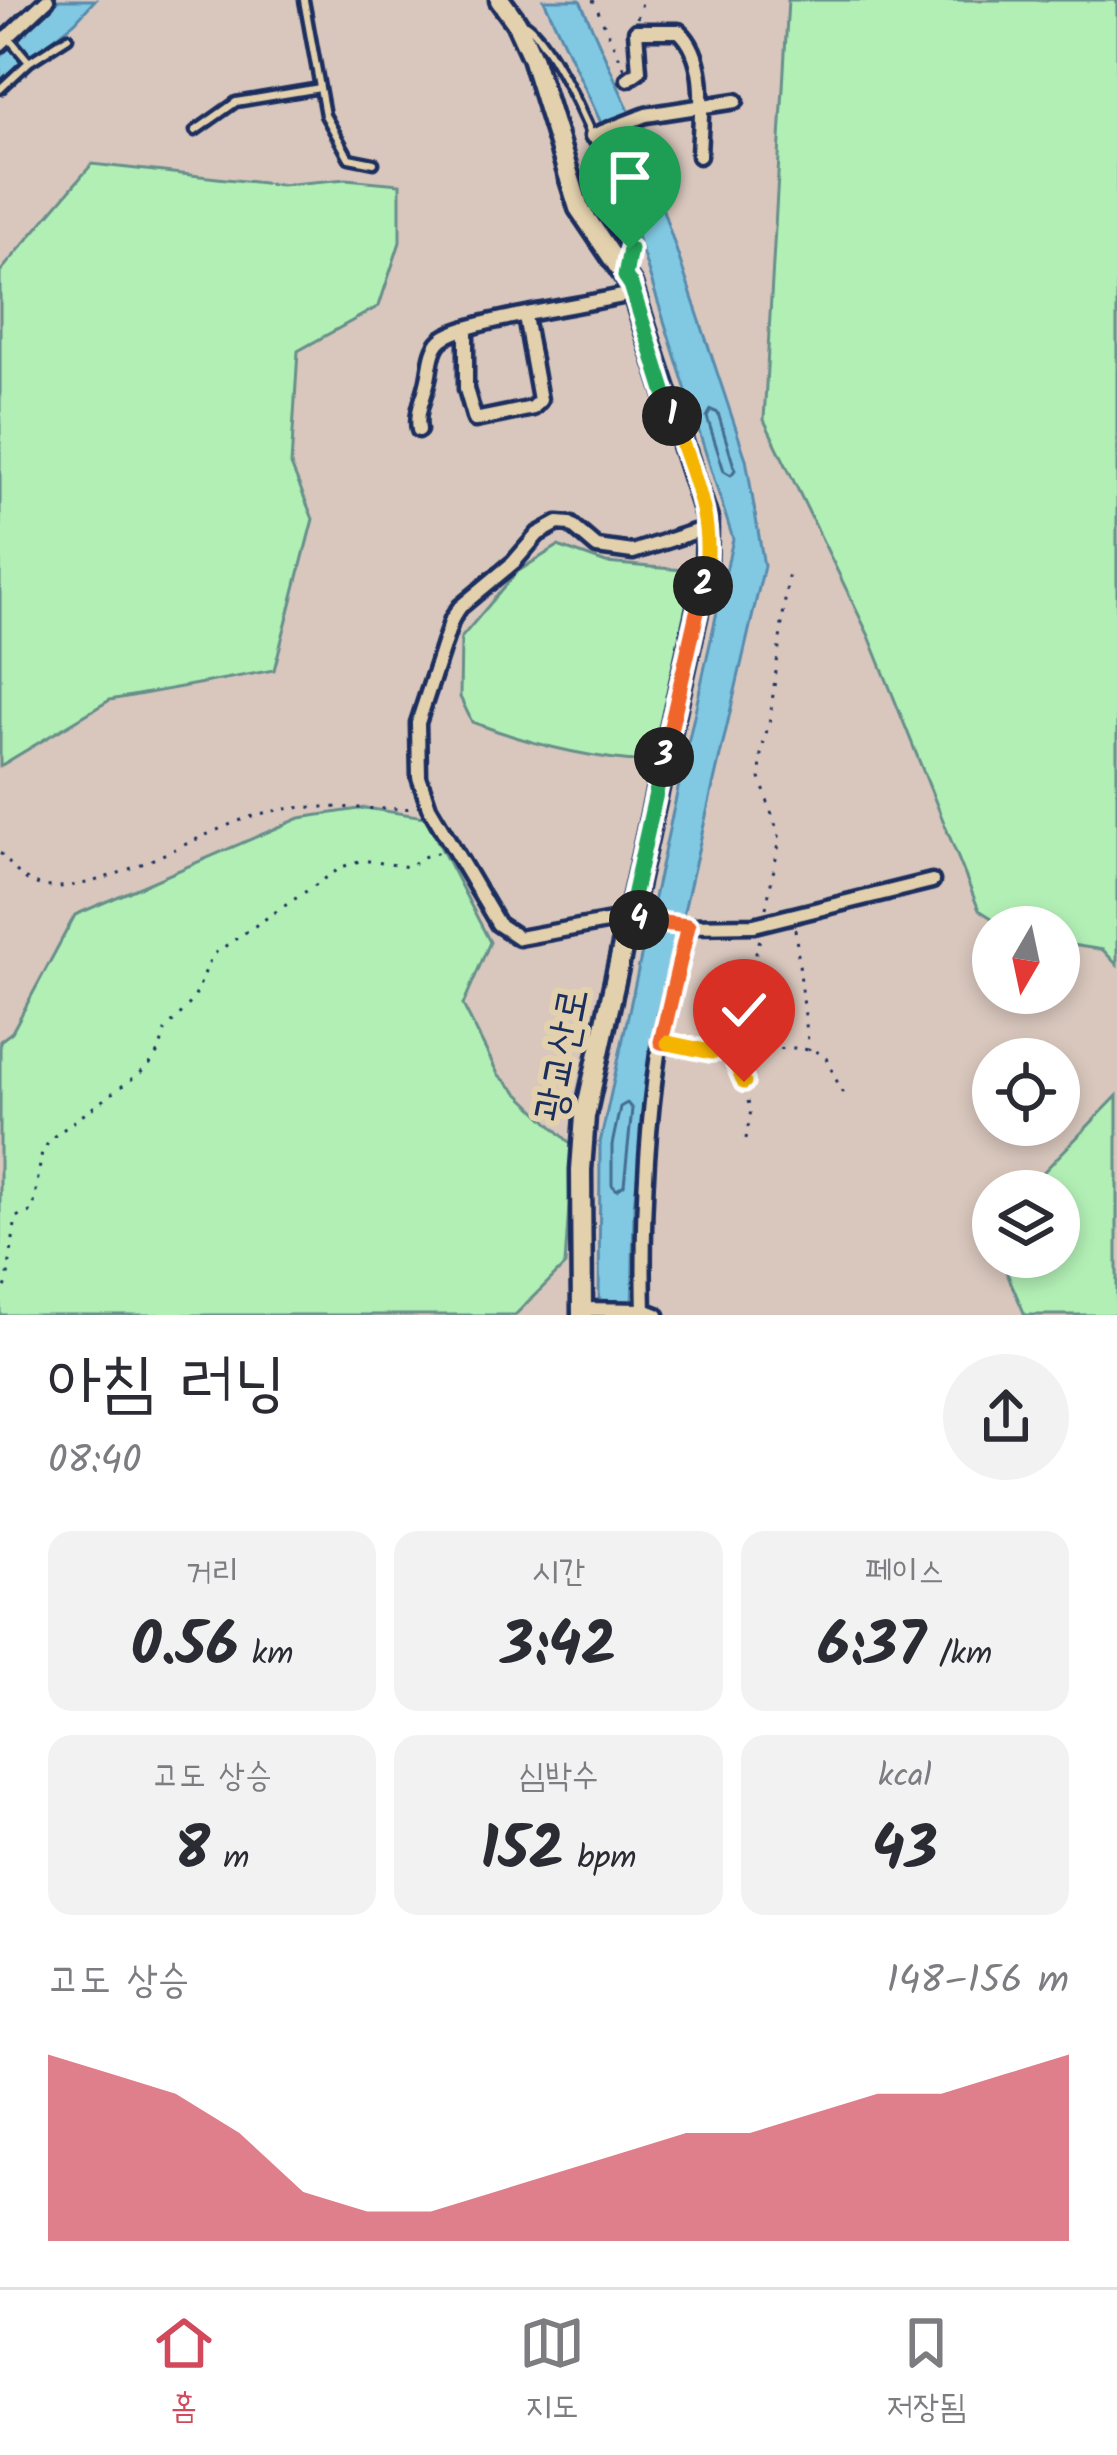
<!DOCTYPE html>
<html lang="ko">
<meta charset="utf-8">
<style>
:root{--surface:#fff;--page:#f2f2f3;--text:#2b2b33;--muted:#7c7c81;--line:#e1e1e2;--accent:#d1495b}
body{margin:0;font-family:Kalam,"Poor Story",sans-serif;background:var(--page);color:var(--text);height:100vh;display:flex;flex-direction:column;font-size:45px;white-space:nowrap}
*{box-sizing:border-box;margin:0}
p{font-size:39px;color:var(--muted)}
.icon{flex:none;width:66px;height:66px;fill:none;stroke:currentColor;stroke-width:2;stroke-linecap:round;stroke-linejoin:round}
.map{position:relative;height:1315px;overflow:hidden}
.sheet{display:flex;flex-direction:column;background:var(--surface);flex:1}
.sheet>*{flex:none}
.needle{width:78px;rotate:189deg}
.buttons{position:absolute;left:972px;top:906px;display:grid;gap:24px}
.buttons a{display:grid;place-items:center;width:108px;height:108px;border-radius:50%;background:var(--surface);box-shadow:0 6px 18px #0003;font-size:60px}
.pin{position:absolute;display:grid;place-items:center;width:102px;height:102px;color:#fff;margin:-123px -51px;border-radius:50% 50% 50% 0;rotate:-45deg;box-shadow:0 0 12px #0007}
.pin .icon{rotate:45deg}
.km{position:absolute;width:60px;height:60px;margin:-30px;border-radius:50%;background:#222;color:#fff;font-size:33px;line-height:60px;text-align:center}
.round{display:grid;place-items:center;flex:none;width:126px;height:126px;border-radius:63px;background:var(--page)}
.head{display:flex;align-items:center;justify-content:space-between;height:204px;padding:0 48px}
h1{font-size:66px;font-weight:600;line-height:90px}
.stats{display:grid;grid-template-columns:repeat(3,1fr);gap:18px;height:204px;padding:12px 48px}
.stats div{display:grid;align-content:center;border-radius:24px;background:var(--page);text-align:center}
.stats b{font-size:60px;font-weight:600}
.stats small{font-size:33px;font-weight:400}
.stats p{font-size:33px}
.chart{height:336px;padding:24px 48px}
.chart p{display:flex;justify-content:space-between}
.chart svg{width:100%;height:216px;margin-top:12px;fill:var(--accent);opacity:.7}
.tab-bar{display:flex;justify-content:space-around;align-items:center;height:168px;border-top:3px solid var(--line);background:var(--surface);font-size:33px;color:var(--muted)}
.tab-bar a{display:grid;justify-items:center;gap:6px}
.tab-bar .on{color:var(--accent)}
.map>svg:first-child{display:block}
.green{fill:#b2efb5;stroke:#668f8a;stroke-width:3}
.water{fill:#81c9e2;stroke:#588bad;stroke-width:3}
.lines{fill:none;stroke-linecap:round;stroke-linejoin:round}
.shore{stroke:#446d93;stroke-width:3}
.lane-casing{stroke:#1b2f5e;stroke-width:15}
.street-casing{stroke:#1b2f5e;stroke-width:21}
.secondary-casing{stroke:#1b2f5e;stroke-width:27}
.path{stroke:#1b2f5e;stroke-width:3;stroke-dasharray:3 9;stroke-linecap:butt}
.lane{stroke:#e3d1ae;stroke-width:6}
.street{stroke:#e3d1ae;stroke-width:12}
.secondary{stroke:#e3d1ae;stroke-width:18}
.split-1-casing{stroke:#fff;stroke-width:24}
.split-2-casing{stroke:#fff;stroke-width:24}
.split-3-casing{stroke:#fff;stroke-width:24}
.split-4-casing{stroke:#fff;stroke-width:24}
.split-5-casing{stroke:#fff;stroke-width:24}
.split-6-casing{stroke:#fff;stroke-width:24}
.split-1{stroke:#22a559;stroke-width:15}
.split-2{stroke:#f5b400;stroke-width:15}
.split-3{stroke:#f0652b;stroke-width:15}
.split-4{stroke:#22a559;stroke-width:15}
.split-5{stroke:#f0652b;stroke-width:15}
.split-6{stroke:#f5b400;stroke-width:15}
.labels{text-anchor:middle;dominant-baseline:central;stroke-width:12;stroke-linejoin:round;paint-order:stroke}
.street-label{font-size:42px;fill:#1b2f5e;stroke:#e3d1ae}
</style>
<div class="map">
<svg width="1117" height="1315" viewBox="0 0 1117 1315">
<rect width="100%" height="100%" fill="#d9c7bd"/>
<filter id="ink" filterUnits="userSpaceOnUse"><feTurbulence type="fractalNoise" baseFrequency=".00833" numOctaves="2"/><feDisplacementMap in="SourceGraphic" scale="24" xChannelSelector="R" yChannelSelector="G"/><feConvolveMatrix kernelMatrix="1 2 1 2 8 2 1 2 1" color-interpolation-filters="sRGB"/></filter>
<g filter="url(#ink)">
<path class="green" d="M788 0H1117V965L1103 950 1059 943V927H1006L979 910 869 636 764 420Z
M92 164 281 185 346 179 400 184V242L379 306 298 351 291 465 313 519 274 670 110 700 0 766V272Z
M558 546 606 563 683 570 695 582 654 755 647 762C586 758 530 744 472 722L460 697 461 638 517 572Z
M365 808 425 817 490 942 463 1005 498 1074 573 1146 565 1265 515 1315H0V1041L12 1032 75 915 300 818Z
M1117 1096V1315H1025L1000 1257H1059V1191H1025Z"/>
<path class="water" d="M59 0H95L75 22 0 82V56Z
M544 0H580L633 120 746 459 764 566 652 1049 634 1206 632 1315H599L600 1143 733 539 602 125Z"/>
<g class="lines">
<path class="shore" d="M711 410 718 413 735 470 731 475 724 471 707 417Z
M627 1103 632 1109 624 1185 617 1190 612 1185V1145L620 1107Z"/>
<g class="lane-casing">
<path id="lane" d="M304 0 325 115 349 158 374 163
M522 22C555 35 627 209 630 248 630 249 627 266 627 267
M8 37 29 62
M0 89 29 62 68 37
M195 131 236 102 320 88"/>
</g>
<g class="street-casing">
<path id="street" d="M0 44 47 0
M628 79 639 71 636 31H679C710 59 700 118 699 156
M592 136 646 115 736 101
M466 328V389L475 420 533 408 540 400 525 316
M419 430C416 412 423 401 427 384 431 370 430 350 441 340 461 320 597 304 634 293
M688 926 754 925 932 881
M582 1309 644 1310 657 1315
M644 1315C642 1225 645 1143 658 1054 665 1011 679 968 688 926L628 918 519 938 498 924 429 807 419 777 418 723 452 619 460 607 514 562 538 534 558 523 570 524 597 547 633 552 709 527"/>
</g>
<g class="secondary-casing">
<path id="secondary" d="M500 0 516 22 532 57 579 208 631 285 707 519 706 572 585 1116 581 1170 582 1315"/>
</g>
<path class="path" d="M593 0 625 70
M637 18 643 0
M0 853C11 864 19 878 34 883 88 905 204 828 260 814 312 800 363 812 416 808
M766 908 780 839 760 778 761 754 770 718 789 569
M795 929 809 1050
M673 1044 711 1051 795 1048 816 1051 826 1058 843 1094
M746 1139 751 1110 730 1049 761 935
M0 1298 7 1283 16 1217 33 1211 42 1151 53 1137 148 1067 160 1049 165 1031 194 999 212 955 342 867 362 860 409 867 423 857 443 851"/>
<use href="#lane" class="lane"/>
<use href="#street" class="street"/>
<use href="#secondary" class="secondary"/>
</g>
</g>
<g class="lines" filter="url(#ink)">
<g class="split-1-casing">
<path id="split-1" d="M630 249 625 276 631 285 672 416"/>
</g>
<g class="split-2-casing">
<path id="split-2" d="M672 416C693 475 717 522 703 586"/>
</g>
<g class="split-3-casing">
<path id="split-3" d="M664 757 703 586"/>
</g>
<g class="split-4-casing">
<path id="split-4" d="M639 920 628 919 664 757"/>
</g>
<g class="split-5-casing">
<path id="split-5" d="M639 920 688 926 661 1042 668 1043"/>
</g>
<g class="split-6-casing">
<path id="split-6" d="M668 1043 711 1052 730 1049 744 1082"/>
</g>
<use href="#split-1" class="split-1"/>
<use href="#split-2" class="split-2"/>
<use href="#split-3" class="split-3"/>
<use href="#split-4" class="split-4"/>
<use href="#split-5" class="split-5"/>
<use href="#split-6" class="split-6"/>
</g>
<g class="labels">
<g class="street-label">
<text transform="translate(563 1055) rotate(-79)">광교산로</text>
</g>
</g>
</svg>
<div class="buttons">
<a><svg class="needle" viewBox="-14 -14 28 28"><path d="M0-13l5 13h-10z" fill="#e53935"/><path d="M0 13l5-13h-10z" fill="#7c7c81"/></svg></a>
<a><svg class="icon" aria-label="locate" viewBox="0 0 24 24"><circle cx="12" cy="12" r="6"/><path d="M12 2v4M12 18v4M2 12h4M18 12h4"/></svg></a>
<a><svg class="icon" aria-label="layers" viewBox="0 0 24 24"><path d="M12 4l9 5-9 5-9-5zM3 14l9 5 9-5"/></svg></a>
</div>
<div class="pin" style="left:630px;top:249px;background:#1e9e55"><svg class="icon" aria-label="arrive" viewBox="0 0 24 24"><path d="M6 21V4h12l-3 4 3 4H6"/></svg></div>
<div class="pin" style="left:744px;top:1082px;background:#d93025"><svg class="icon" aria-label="check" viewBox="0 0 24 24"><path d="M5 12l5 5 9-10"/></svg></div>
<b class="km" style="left:672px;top:416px">1</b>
<b class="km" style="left:703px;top:586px">2</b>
<b class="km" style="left:664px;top:757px">3</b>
<b class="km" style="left:639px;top:920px">4</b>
</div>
<section class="sheet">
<div class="head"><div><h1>아침 러닝</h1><p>08:40</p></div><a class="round"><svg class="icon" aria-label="share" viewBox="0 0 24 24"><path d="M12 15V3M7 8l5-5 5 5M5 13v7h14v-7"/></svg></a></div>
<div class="stats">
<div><p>거리</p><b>0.56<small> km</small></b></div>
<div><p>시간</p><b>3:42</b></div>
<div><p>페이스</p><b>6:37<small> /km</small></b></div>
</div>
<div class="stats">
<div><p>고도 상승</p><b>8<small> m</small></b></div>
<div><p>심박수</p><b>152<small> bpm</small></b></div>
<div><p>kcal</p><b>43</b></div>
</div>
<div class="chart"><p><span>고도 상승</span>148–156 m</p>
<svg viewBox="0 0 160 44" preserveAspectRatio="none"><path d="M0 44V6L10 10L20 14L30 22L40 34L50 38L60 38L70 34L80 30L90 26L100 22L110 22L120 18L130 14L140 14L150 10L160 6V44z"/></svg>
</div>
</section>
<nav class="tab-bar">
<a class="on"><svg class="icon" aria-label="home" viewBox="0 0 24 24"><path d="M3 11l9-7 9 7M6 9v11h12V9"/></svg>홈</a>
<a><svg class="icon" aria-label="map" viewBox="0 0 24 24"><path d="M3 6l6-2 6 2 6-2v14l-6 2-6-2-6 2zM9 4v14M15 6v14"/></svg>지도</a>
<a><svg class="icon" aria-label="saved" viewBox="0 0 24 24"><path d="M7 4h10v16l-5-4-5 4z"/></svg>저장됨</a>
</nav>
